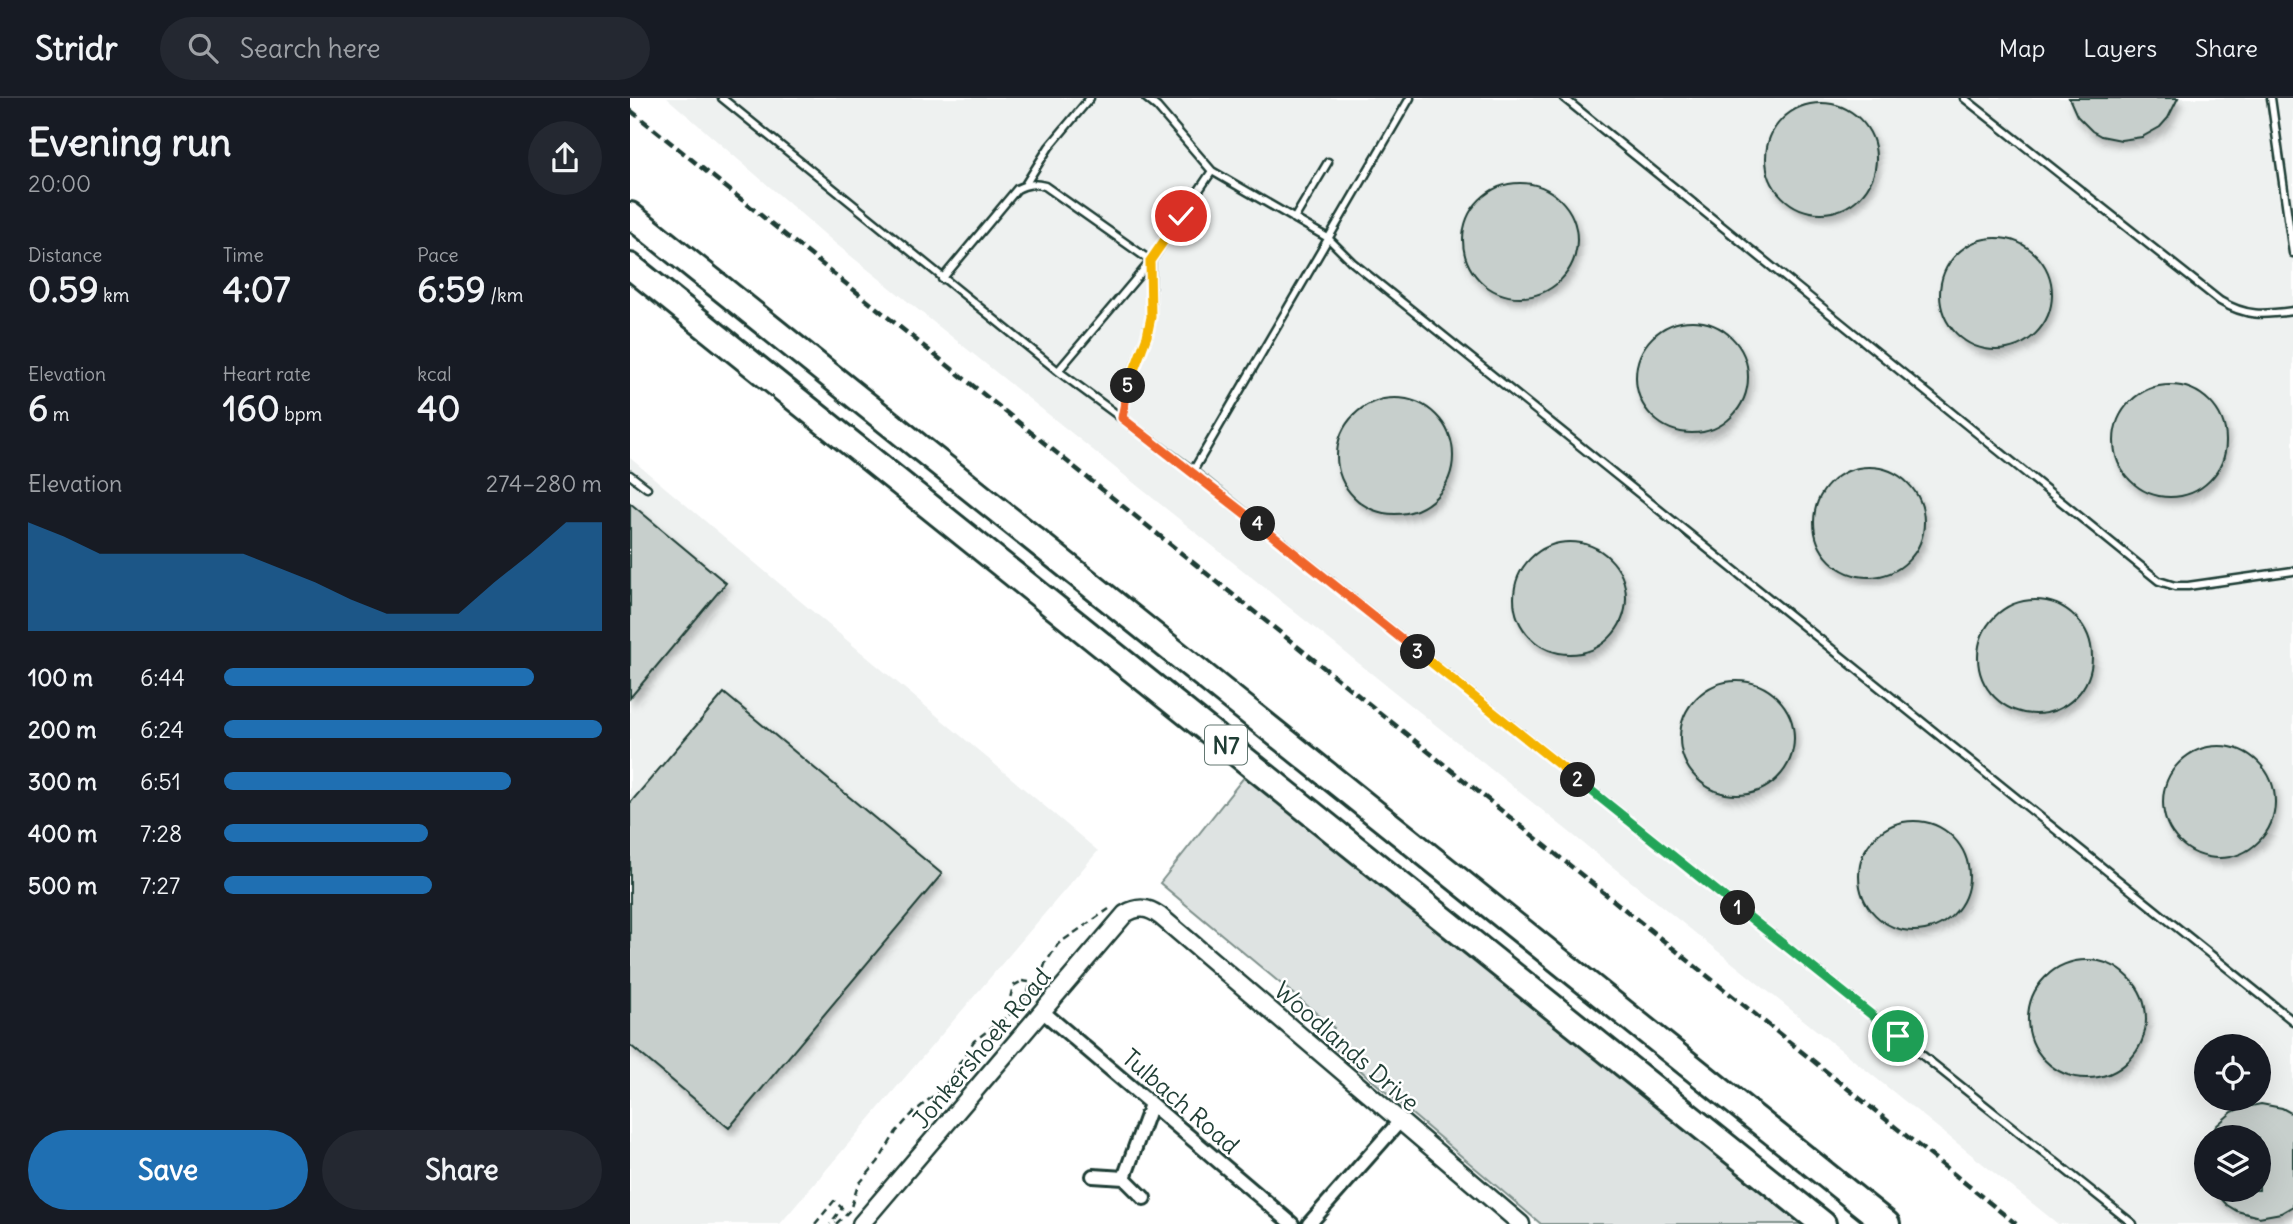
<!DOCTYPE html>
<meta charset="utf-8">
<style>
:root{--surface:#171b24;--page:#242831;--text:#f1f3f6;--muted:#9ea1a6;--line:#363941;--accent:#1f6fb2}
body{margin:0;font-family:Delius,sans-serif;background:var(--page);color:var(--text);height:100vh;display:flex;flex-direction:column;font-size:26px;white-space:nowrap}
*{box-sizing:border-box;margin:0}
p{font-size:23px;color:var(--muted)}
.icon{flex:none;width:38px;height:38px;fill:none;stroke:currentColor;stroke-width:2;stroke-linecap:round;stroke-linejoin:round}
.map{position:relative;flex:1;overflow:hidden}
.details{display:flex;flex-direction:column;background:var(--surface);width:630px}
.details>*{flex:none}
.tools{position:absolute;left:1564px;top:936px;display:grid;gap:14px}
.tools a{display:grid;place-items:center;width:77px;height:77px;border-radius:50%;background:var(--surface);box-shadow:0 7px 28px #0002;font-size:35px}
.pin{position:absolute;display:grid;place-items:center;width:60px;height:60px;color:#fff;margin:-30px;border:4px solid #fff;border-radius:50%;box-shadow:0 2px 7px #0007}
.km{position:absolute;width:35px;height:35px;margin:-18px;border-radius:50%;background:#222;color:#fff;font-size:19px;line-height:35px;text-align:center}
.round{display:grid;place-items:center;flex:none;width:74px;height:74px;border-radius:37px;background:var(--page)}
.head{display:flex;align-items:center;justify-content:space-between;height:119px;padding:0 28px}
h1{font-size:38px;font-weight:700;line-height:52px}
.figures{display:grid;grid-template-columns:repeat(3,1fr);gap:10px;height:119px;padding:7px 28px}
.figures div{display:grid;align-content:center}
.figures b{font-size:35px;font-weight:700}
.figures small{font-size:19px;font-weight:400}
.figures p{font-size:19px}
.chart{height:196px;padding:14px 28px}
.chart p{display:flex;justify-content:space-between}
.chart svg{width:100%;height:126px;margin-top:7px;fill:var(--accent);opacity:.7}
.action{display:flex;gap:14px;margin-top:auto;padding:14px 28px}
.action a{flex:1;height:80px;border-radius:42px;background:var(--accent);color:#fff;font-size:28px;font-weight:700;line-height:80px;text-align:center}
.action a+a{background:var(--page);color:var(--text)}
ul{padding:0 28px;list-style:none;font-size:23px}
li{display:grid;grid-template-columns:112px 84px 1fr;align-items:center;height:52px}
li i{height:18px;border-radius:9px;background:var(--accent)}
header{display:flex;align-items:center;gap:42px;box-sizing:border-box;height:98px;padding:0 35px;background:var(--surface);border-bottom:2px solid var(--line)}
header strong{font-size:33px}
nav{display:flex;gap:38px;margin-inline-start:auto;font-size:24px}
.search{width:490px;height:63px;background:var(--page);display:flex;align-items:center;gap:18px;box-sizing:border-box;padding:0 24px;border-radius:38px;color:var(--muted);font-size:26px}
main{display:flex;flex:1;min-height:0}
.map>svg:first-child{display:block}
.built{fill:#eef1f0;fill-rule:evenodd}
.green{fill:#dee3e2;stroke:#7e908b;stroke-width:2}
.building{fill:#c7cfcc;stroke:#1f3d34;stroke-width:2;filter:url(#shadow)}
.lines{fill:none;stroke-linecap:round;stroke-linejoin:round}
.service-casing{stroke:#1f3d34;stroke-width:11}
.minor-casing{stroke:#1f3d34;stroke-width:18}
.tertiary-casing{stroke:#1f3d34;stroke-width:21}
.motorway-casing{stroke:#1f3d34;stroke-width:30}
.path{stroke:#1f3d34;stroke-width:2.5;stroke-dasharray:7 5;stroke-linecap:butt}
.service{stroke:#fff;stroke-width:6}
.minor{stroke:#fff;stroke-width:12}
.tertiary{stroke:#fff;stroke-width:16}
.motorway{stroke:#fff;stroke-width:24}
.rail{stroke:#1f3d34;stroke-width:4.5;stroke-dasharray:10 5;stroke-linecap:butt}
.split-1-casing{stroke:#fff;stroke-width:14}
.split-2-casing{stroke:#fff;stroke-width:14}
.split-3-casing{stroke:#fff;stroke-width:14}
.split-4-casing{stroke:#fff;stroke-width:14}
.split-5-casing{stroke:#fff;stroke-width:14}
.split-6-casing{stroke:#fff;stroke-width:14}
.split-1{stroke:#22a559;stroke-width:9}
.split-2{stroke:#22a559;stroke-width:9}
.split-3{stroke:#f5b400;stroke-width:9}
.split-4{stroke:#f0652b;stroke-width:9}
.split-5{stroke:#f0652b;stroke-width:9}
.split-6{stroke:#f5b400;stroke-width:9}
.labels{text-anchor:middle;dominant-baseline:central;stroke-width:5;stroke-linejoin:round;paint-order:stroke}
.shield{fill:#fff;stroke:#627771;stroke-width:2}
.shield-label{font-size:23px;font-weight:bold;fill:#1f3d34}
.street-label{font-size:24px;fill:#1f3d34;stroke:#fff}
</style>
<header>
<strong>Stridr</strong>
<div class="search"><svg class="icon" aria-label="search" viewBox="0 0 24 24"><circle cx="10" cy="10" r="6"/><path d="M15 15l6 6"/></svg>Search here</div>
<nav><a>Map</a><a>Layers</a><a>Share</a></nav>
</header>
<main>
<section class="details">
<div class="head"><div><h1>Evening run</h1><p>20:00</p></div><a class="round"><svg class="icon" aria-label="share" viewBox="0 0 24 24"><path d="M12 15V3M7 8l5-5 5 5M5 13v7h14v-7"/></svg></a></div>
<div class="figures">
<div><p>Distance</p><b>0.59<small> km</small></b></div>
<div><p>Time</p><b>4:07</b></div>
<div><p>Pace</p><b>6:59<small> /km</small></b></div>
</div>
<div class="figures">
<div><p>Elevation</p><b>6<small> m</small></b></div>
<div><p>Heart rate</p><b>160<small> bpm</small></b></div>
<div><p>kcal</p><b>40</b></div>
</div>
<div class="chart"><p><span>Elevation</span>274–280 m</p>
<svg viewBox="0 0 160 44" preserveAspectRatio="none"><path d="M0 44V6L10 11L20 17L30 17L40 17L50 17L60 17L70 22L80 27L90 33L100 38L110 38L120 38L130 27L140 17L150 6L160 6V44z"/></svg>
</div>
<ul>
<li><b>100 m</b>6:44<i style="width:82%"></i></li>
<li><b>200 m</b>6:24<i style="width:100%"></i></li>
<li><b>300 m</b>6:51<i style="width:76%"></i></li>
<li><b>400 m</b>7:28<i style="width:54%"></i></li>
<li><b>500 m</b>7:27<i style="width:55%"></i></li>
</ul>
<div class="action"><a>Save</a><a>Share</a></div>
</section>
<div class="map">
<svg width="1663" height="1126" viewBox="0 0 1663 1126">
<defs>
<filter id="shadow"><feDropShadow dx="3.5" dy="6" stdDeviation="3.5" flood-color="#0004"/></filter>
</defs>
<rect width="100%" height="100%" fill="#fff"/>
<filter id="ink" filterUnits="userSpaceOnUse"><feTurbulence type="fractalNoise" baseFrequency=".0143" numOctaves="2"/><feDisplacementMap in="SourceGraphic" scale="14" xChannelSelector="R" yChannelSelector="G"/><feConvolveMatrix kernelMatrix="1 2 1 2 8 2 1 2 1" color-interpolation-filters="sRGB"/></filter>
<g filter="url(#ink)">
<path class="built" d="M37 0H1663V1126H1428L206 146ZM1577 948H1629V1001H1577ZM1577 1040H1629V1092H1577Z
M0 360 468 753 150 1126H0Z"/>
<path class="green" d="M615 678 1171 1126H911L695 942 704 930 530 785Z"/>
<path class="building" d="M1439 0H1548L1538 20 1530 29 1512 39 1491 42 1471 38 1462 33 1447 18Z
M1136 60a55 55 0 1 1 110 0a55 55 0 1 1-110 0Z
M833 142a57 57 0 1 1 114 0a57 57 0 1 1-114 0Z
M1310 196a56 56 0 1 1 112 0a56 56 0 1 1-112 0Z
M1006 279a56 56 0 1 1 112 0a56 56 0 1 1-112 0Z
M1484 343a56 56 0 1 1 112 0a56 56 0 1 1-112 0Z
M707 358a58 58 0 1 1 116 0a58 58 0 1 1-116 0Z
M1184 424a55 55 0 1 1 110 0a55 55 0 1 1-110 0Z
M0 405 96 485 0 600Z
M884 500a56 56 0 1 1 112 0a56 56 0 1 1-112 0Z
M1348 559a57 57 0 1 1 114 0a57 57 0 1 1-114 0Z
M1050 640a57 57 0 1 1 114 0a57 57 0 1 1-114 0Z
M94 595 312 776 99 1030 0 947V705Z
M1533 704a56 56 0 1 1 112 0a56 56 0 1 1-112 0Z
M1229 778a55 55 0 1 1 110 0a55 55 0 1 1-110 0Z
M1398 921a59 59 0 1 1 118 0a59 59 0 1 1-118 0Z
M1631 1006 1652 1010 1663 1016V1108L1651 1115 1629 1119 1607 1113 1597 1107 1583 1092H1629V1040H1580L1586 1028 1602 1014 1611 1010Z"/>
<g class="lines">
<g class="service-casing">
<path id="service" d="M92 0 428 273 563 373 1503 1126
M516 0 527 9 582 73 698 140 722 164 1663 923
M934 0 1529 483 1545 488H1558L1663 473
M1334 0 1590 203C1617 219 1633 217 1663 213
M1641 0 1663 155
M395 87 419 49 460 0
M664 121 698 64
M312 181 387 91C397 86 404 85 415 88L521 163V219L517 238 500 280 492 320
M428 273 521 163 582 73
M563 373 780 0
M0 377 17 390"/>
</g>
<g class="minor-casing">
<path id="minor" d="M412 913 662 1126
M463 1078 494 1080
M514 1100 494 1080 521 1006
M679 1126 770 1023"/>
</g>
<g class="tertiary-casing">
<path id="tertiary" d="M231 1126 495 816C508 808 518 809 530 818L891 1126"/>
</g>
<g class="motorway-casing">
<path id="motorway" d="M0 117 1257 1126
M0 168 1193 1126"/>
</g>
<path class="path" d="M392 883 399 884 400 888 396 899 384 906 379 905 383 888Z
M185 1126 204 1103 212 1110 200 1126
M206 1126 220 1112 228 1087 248 1064 266 1034 283 1015 314 989 344 943 399 902 408 888 415 866 428 846 479 811"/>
<use href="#service" class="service"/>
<use href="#minor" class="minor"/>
<use href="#tertiary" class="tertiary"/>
<use href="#motorway" class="motorway"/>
<path class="rail" d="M0 12 1386 1126"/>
</g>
</g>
<g class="lines" filter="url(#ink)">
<g class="split-1-casing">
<path id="split-1" d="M1108 810 1268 938"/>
</g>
<g class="split-2-casing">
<path id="split-2" d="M948 682 1108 810"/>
</g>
<g class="split-3-casing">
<path id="split-3" d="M788 554 948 682"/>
</g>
<g class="split-4-casing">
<path id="split-4" d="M628 426 788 554"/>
</g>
<g class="split-5-casing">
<path id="split-5" d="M498 288 492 320 628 426"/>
</g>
<g class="split-6-casing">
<path id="split-6" d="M498 288 517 238 521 219 520 163 551 118"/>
</g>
<use href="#split-1" class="split-1"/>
<use href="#split-2" class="split-2"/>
<use href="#split-3" class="split-3"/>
<use href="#split-4" class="split-4"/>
<use href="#split-5" class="split-5"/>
<use href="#split-6" class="split-6"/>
</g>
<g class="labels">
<rect class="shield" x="575" y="627.5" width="42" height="39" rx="5"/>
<g class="shield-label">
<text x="596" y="647">N7</text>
</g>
<g class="street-label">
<text transform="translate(717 948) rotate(41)">Woodlands Drive</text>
<text transform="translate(351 950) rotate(-50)">Jonkershoek Road</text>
<text transform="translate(551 1003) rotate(41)">Tulbach Road</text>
</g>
</g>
</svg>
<div class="tools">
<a><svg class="icon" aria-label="locate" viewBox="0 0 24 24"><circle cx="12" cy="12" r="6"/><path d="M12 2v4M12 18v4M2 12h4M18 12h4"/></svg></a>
<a><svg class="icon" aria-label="layers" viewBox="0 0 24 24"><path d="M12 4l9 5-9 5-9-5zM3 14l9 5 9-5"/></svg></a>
</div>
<div class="pin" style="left:1268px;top:938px;background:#1e9e55"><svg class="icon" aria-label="arrive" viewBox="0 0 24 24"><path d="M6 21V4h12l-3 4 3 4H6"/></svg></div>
<div class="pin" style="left:551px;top:118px;background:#d93025"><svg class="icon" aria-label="check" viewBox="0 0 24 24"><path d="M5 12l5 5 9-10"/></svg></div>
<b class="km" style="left:1108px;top:810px">1</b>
<b class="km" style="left:948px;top:682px">2</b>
<b class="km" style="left:788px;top:554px">3</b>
<b class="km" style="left:628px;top:426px">4</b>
<b class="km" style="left:498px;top:288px">5</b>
</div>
</main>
